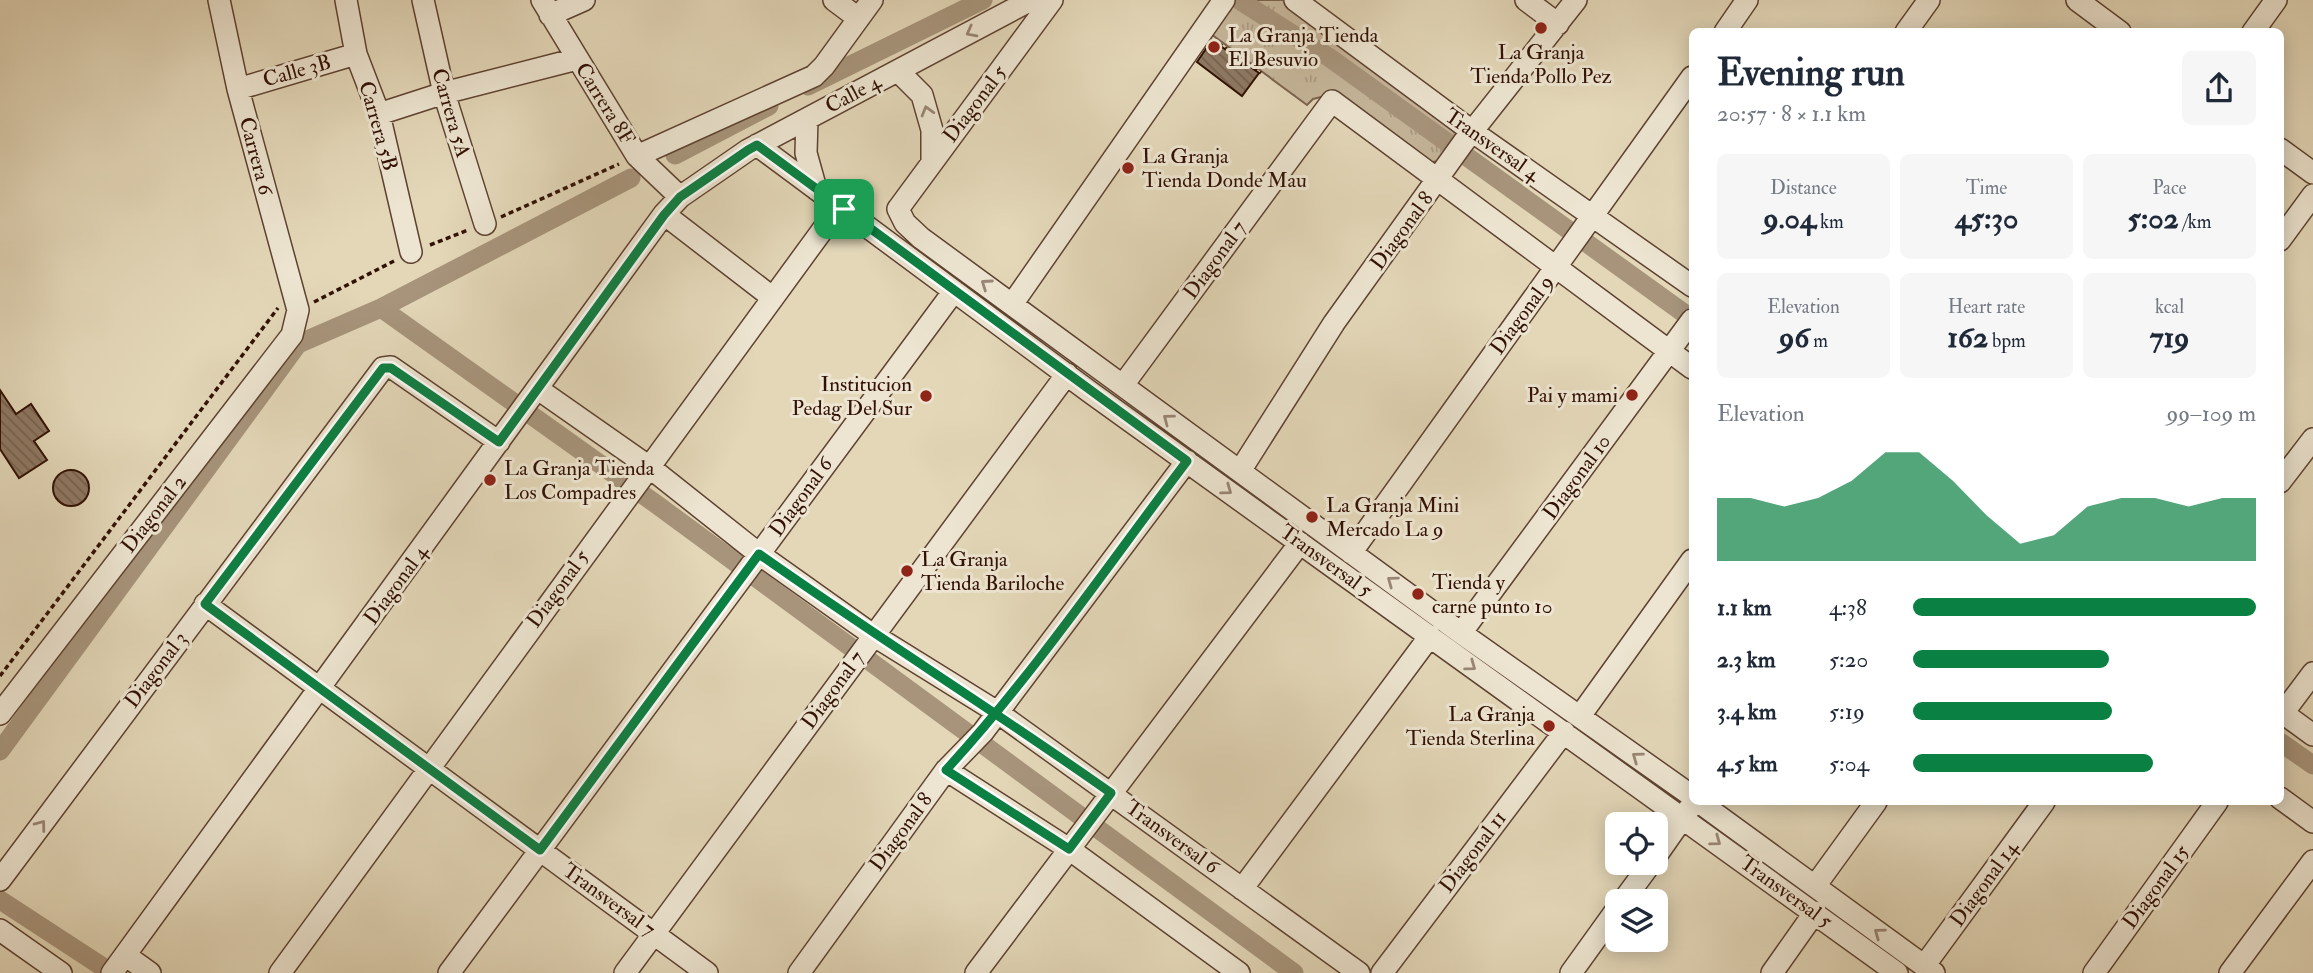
<!DOCTYPE html>
<meta charset="utf-8">
<style>
:root{--surface:#fff;--page:#f6f6f7;--text:#1f2937;--muted:#747a83;--accent:#0b8043}
body{margin:0;font-family:"IM FELL Double Pica",serif;background:var(--page);color:var(--text);height:100vh;display:flex;flex-direction:column;font-size:26px;white-space:nowrap}
*{box-sizing:border-box;margin:0}
p{font-size:23px;color:var(--muted)}
.icon{flex:none;width:38px;height:38px;fill:none;stroke:currentColor;stroke-width:2;stroke-linecap:round;stroke-linejoin:round}
.map{position:relative;flex:1;overflow:hidden}
.drawer{position:absolute;left:1689px;top:28px;width:595px;height:777px;display:flex;flex-direction:column;background:var(--surface);border-radius:10px;box-shadow:0 4px 18px #0003}
.drawer>*{flex:none}
.fabs{position:absolute;left:1605px;top:812px;display:grid;gap:14px}
.fabs a{display:grid;place-items:center;width:63px;height:63px;border-radius:10px;background:var(--surface);box-shadow:0 4px 18px #0003;font-size:35px}
.pin{position:absolute;display:grid;place-items:center;width:60px;height:60px;color:#fff;margin:-30px;border-radius:14px;box-shadow:0 4px 10px #0006}
.round{display:grid;place-items:center;flex:none;width:74px;height:74px;border-radius:10px;background:var(--page)}
.head{display:flex;align-items:center;justify-content:space-between;height:119px;padding:0 28px}
h1{font-size:38px;font-weight:700;line-height:52px}
.metrics{display:grid;grid-template-columns:repeat(3,1fr);gap:10px;height:119px;padding:7px 28px}
.metrics div{display:grid;align-content:center;border-radius:10px;background:var(--page);text-align:center}
.metrics b{font-size:30px;font-weight:700}
.metrics small{font-size:19px;font-weight:400}
.metrics p{font-size:19px}
.chart{height:196px;padding:14px 28px}
.chart p{display:flex;justify-content:space-between}
.chart svg{width:100%;height:126px;margin-top:7px;fill:var(--accent);opacity:.7}
ul{padding:0 28px;list-style:none;font-size:23px}
li{display:grid;grid-template-columns:112px 84px 1fr;align-items:center;height:52px}
li i{height:18px;border-radius:9px;background:var(--accent)}
.map>svg:first-child{display:block}
.park{fill:url(#park-tufts);stroke:#7c634e;stroke-width:2}
.lines{fill:none;stroke-linecap:round;stroke-linejoin:round}
.canal{stroke:#a7947b;stroke-width:19}
.building{fill:url(#building-back-hatch);stroke:#321104;stroke-width:2}
.minor-casing{stroke:#5e4231;stroke-width:24}
.path{stroke:#321104;stroke-width:3.5;stroke-dasharray:5 3.5;stroke-linecap:butt}
.minor{stroke:#ede5d1;stroke-width:21}
.oneway{stroke:#998675}
.route-casing{stroke:#fff;stroke-width:14}
.route{stroke:#0b8043;stroke-width:9}
.poi-dot{fill:#8f2418;stroke:#ede5d1;stroke-width:2.5}
.labels{text-anchor:middle;dominant-baseline:central;stroke-width:6;stroke-linejoin:round;paint-order:stroke}
.poi-label{font-size:21px;fill:#321104;stroke:#ede5d1;text-anchor:start}
.street-label{font-size:21px;fill:#321104;stroke:#ede5d1}
</style>
<div class="map">
<svg width="2313" height="973" viewBox="0 0 2313 973">
<defs>
<pattern id="park-tufts" width="24" height="20" patternUnits="userSpaceOnUse" patternTransform="scale(1.75)"><rect width="24" height="20" fill="#c5b599"/><path d="M3 7l-1-3M5 7V3M7 7l1-3M15 17l-1-3M17 17v-4M19 17l1-3" fill="none" stroke="#aa9b82"/></pattern>
<pattern id="building-back-hatch" width="6" height="6" patternUnits="userSpaceOnUse" patternTransform="scale(1.75)"><rect width="6" height="6" fill="#8e7862"/><path d="M-1 5l2 2M0 0l6 6M5-1l2 2" fill="none" stroke="#75614f"/></pattern>
</defs>
<rect width="100%" height="100%" fill="#e3d7b8"/>
<filter id="stains"><feTurbulence type="fractalNoise" baseFrequency=".00286" numOctaves="4"/><feColorMatrix values="0 0 0 0 .2 0 0 0 0 .09 0 0 0 0 .02 0 0 0 .5 -.17"/></filter>
<radialGradient id="worn" r=".72"><stop offset=".6" stop-color="#630" stop-opacity="0"/><stop offset="1" stop-color="#630" stop-opacity=".3"/></radialGradient>
<path class="park" d="M1236 0H1285L1459 124 1460 141 1446 159 1429 163 1329 95 1313 99 1307 105 1211 34Z"/>
<g class="lines">
<path class="canal" d="M1239 0 1330 58 1692 319
M808 86 983 0
M675 155 769 106
M381 308 656 504 1294 973
M2280 742 2313 765
M0 751 298 344 381 308 631 178
M0 900 112 973"/>
</g>
<path class="building" d="M1212 40 1259 73 1242 96 1197 62Z
M0 390 16 414 31 404 49 431 34 441 47 460 19 478 0 449Z
M53 488a18 18 0 1 1 36 0a18 18 0 1 1-36 0Z"/>
<g class="lines">
<g class="minor-casing">
<path id="minor" d="M346 0 356 54 379 114 411 252
M423 0 444 93 485 224
M542 0 637 156 680 197
M834 0 858 18
M1295 0 1473 132 1692 286
M1526 0 1558 24
M2077 0 2120 32
M550 15 584 0
M1725 32 1747 0
M1906 32 1929 0
M2253 32 2276 0
M898 71 922 95 932 130V161
M238 89 356 54
M379 114 444 93 577 59
M807 119 806 153 816 189
M757 145 1090 392 1897 973
M2280 149 2313 173
M637 156 814 76 824 66 872 0
M898 209 905 223 921 238 1461 633 1692 796
M898 209 1052 0
M664 214 773 298
M2280 240 2313 195
M1013 303 1224 0
M1123 385 1332 101 1692 368
M538 389 648 466 759 554 873 635 997 712 1359 973
M1240 471 1334 323 1463 143 1576 0
M2280 482 2313 439
M1351 553 1692 77
M205 604 707 973
M1461 633 1692 320
M2280 711 2313 735
M0 714 292 335 298 310 238 89 219 0
M1580 716 1692 560
M2280 717 2313 673
M946 770 1069 849 1239 973
M2280 798 2313 822
M1699 802 1934 973
M1656 856 1691 806
M0 880 383 368 391 367 499 442
M1815 886 1876 802
M1242 889 1430 636
M1623 901 1651 863
M0 930 61 973
M125 955 150 973
M1924 966 2044 802
M112 973 664 214 680 197 748 150 1031 0
M280 973 840 206
M449 973 954 291
M625 973 1067 374
M799 973 946 770 983 732 1187 461
M976 973 1300 543
M1382 973 1564 732
M1571 973 1617 909
M1772 973 1815 912
M2094 973 2217 802
M2230 973 2313 861"/>
</g>
<path class="path" d="M1218 43 1261 73
M501 217 619 164
M430 245 468 230
M314 302 394 261
M0 676 278 308"/>
<use href="#minor" class="minor"/>
</g>
<defs><path id="oneway-chevron" d="M-2-3.5L2.5 0L-2 3.5" fill="none" stroke-width="1.6" stroke-linecap="round" stroke-linejoin="round" transform="scale(1.75)"/></defs>
<g class="oneway">
<use href="#oneway-chevron" transform="translate(971 32) rotate(152)"/>
<use href="#oneway-chevron" transform="translate(927 111) rotate(-106)"/>
<use href="#oneway-chevron" transform="translate(986 284) rotate(-145)"/>
<use href="#oneway-chevron" transform="translate(1168 419) rotate(-143)"/>
<use href="#oneway-chevron" transform="translate(1227 490) rotate(36)"/>
<use href="#oneway-chevron" transform="translate(1392 581) rotate(-144)"/>
<use href="#oneway-chevron" transform="translate(1471 666) rotate(36)"/>
<use href="#oneway-chevron" transform="translate(1637 757) rotate(-144)"/>
<use href="#oneway-chevron" transform="translate(41 825) rotate(-53)"/>
<use href="#oneway-chevron" transform="translate(1716 841) rotate(36)"/>
<use href="#oneway-chevron" transform="translate(1879 933) rotate(-144)"/>
</g>
<g class="lines">
<g class="route-casing">
<path id="route" d="M844 209 757 145 748 150 680 197 664 215 499 442 391 368H383L205 604 540 850 759 554C875 636 995 711 1111 793L1069 849 946 770C1034 674 1108 565 1187 461L844 209"/>
</g>
<use href="#route" class="route"/>
</g>
<g class="poi-dot">
<circle cx="1541" cy="28" r="7"/>
<circle cx="1214" cy="47" r="7"/>
<circle cx="1128" cy="168" r="7"/>
<circle cx="1632" cy="395" r="7"/>
<circle cx="926" cy="396" r="7"/>
<circle cx="490" cy="480" r="7"/>
<circle cx="1312" cy="517" r="7"/>
<circle cx="907" cy="571" r="7"/>
<circle cx="1418" cy="594" r="7"/>
<circle cx="1549" cy="726" r="7"/>
</g>
<g class="labels">
<g class="poi-label">
<text x="1228" y="35">La Granja Tienda<tspan x="1228" dy="24">El Besuvio</tspan></text>
<text x="1541" y="52" text-anchor="middle">La Granja<tspan x="1541" dy="24">Tienda Pollo Pez</tspan></text>
<text x="1142" y="156">La Granja<tspan x="1142" dy="24">Tienda Donde Mau</tspan></text>
<text x="912" y="384" text-anchor="end">Institucion<tspan x="912" dy="24">Pedag Del Sur</tspan></text>
<text x="1618" y="395" text-anchor="end">Pai y mami</text>
<text x="504" y="468">La Granja Tienda<tspan x="504" dy="24">Los Compadres</tspan></text>
<text x="1326" y="505">La Granja Mini<tspan x="1326" dy="24">Mercado La 9</tspan></text>
<text x="921" y="559">La Granja<tspan x="921" dy="24">Tienda Bariloche</tspan></text>
<text x="1432" y="582">Tienda y<tspan x="1432" dy="24">carne punto 10</tspan></text>
<text x="1535" y="714" text-anchor="end">La Granja<tspan x="1535" dy="24">Tienda Sterlina</tspan></text>
</g>
<g class="street-label">
<text transform="translate(297 71) rotate(-16)">Calle 3B</text>
<text transform="translate(853 94) rotate(-28)">Calle 4</text>
<text transform="translate(605 104) rotate(58)">Carrera 8F</text>
<text transform="translate(975 104) rotate(-53)">Diagonal 5</text>
<text transform="translate(451 113) rotate(74)">Carrera 5A</text>
<text transform="translate(378 126) rotate(74)">Carrera 5B</text>
<text transform="translate(1492 145) rotate(35)">Transversal 4</text>
<text transform="translate(256 156) rotate(75)">Carrera 6</text>
<text transform="translate(1402 231) rotate(-54)">Diagonal 8</text>
<text transform="translate(1215 260) rotate(-54)">Diagonal 7</text>
<text transform="translate(1522 315) rotate(-54)">Diagonal 9</text>
<text transform="translate(1577 477) rotate(-54)">Diagonal 10</text>
<text transform="translate(801 497) rotate(-54)">Diagonal 6</text>
<text transform="translate(154 514) rotate(-52)">Diagonal 2</text>
<text transform="translate(1326 561) rotate(36)">Transversal 5</text>
<text transform="translate(396 585) rotate(-54)">Diagonal 4</text>
<text transform="translate(558 589) rotate(-54)">Diagonal 5</text>
<text transform="translate(156 670) rotate(-53)">Diagonal 3</text>
<text transform="translate(833 690) rotate(-54)">Diagonal 7</text>
<text transform="translate(901 832) rotate(-54)">Diagonal 8</text>
<text transform="translate(1172 837) rotate(36)">Transversal 6</text>
<text transform="translate(1473 852) rotate(-53)">Diagonal 11</text>
<text transform="translate(1984 884) rotate(-54)">Diagonal 14</text>
<text transform="translate(2156 887) rotate(-54)">Diagonal 15</text>
<text transform="translate(1786 892) rotate(36)">Transversal 5</text>
<text transform="translate(609 900) rotate(36)">Transversal 7</text>
</g>
</g>
<rect width="100%" height="100%" filter="url(#stains)"/>
<rect width="100%" height="100%" fill="url(#worn)"/>
</svg>
<div class="fabs">
<a><svg class="icon" aria-label="locate" viewBox="0 0 24 24"><circle cx="12" cy="12" r="6"/><path d="M12 2v4M12 18v4M2 12h4M18 12h4"/></svg></a>
<a><svg class="icon" aria-label="layers" viewBox="0 0 24 24"><path d="M12 4l9 5-9 5-9-5zM3 14l9 5 9-5"/></svg></a>
</div>
<div class="pin" style="left:844px;top:209px;background:#1e9e55"><svg class="icon" aria-label="arrive" viewBox="0 0 24 24"><path d="M6 21V4h12l-3 4 3 4H6"/></svg></div>
<section class="drawer">
<div class="head"><div><h1>Evening run</h1><p>20:57 · 8 × 1.1 km</p></div><a class="round"><svg class="icon" aria-label="share" viewBox="0 0 24 24"><path d="M12 15V3M7 8l5-5 5 5M5 13v7h14v-7"/></svg></a></div>
<div class="metrics">
<div><p>Distance</p><b>9.04<small> km</small></b></div>
<div><p>Time</p><b>45:30</b></div>
<div><p>Pace</p><b>5:02<small> /km</small></b></div>
</div>
<div class="metrics">
<div><p>Elevation</p><b>96<small> m</small></b></div>
<div><p>Heart rate</p><b>162<small> bpm</small></b></div>
<div><p>kcal</p><b>719</b></div>
</div>
<div class="chart"><p><span>Elevation</span>99–109 m</p>
<svg viewBox="0 0 160 44" preserveAspectRatio="none"><path d="M0 44V22L10 22L20 25L30 22L40 16L50 6L60 6L70 16L80 28L90 38L100 35L110 25L120 22L130 22L140 25L150 22L160 22V44z"/></svg>
</div>
<ul>
<li><b>1.1 km</b>4:38<i style="width:100%"></i></li>
<li><b>2.3 km</b>5:20<i style="width:57%"></i></li>
<li><b>3.4 km</b>5:19<i style="width:58%"></i></li>
<li><b>4.5 km</b>5:04<i style="width:70%"></i></li>
</ul>
</section>
</div>
